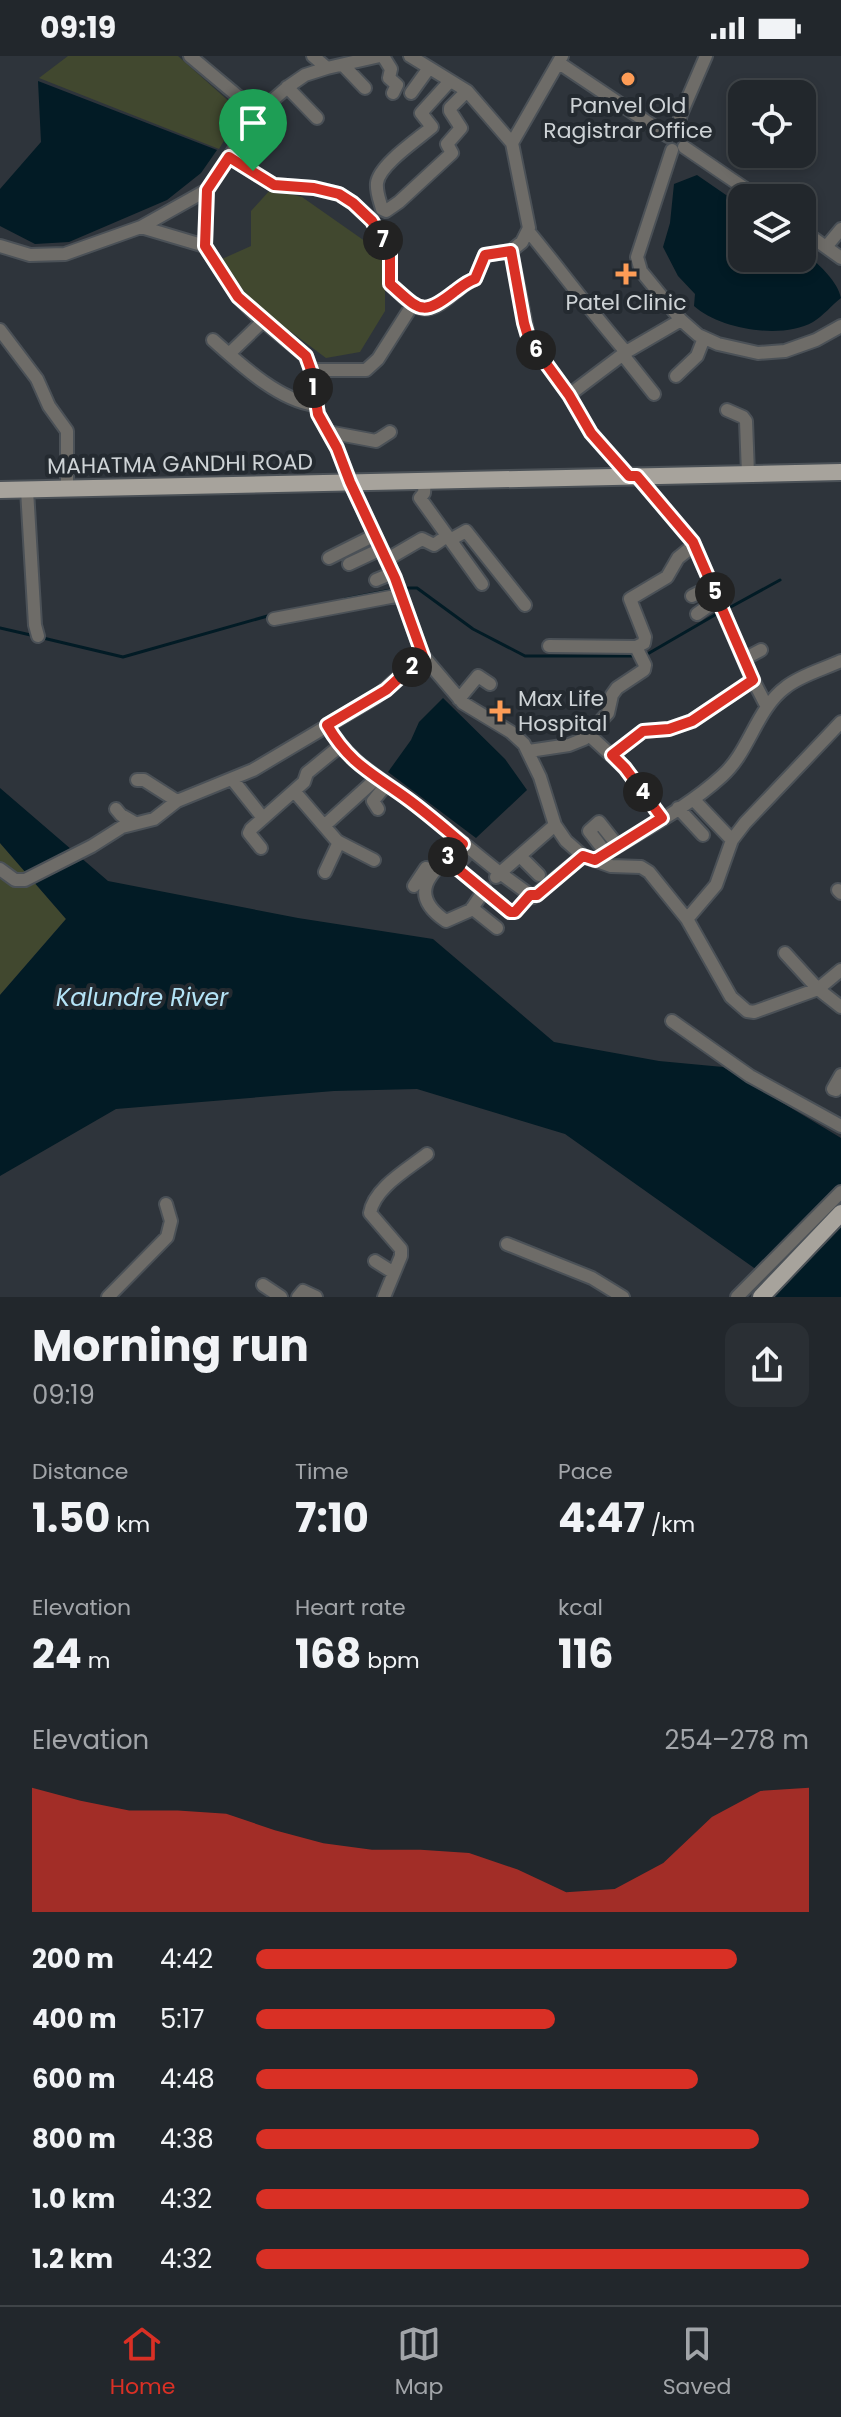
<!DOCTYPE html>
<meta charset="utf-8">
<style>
:root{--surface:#22272c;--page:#2a2f34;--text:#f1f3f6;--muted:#a2a5a9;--line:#3f4448;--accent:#d93025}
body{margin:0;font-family:Poppins,sans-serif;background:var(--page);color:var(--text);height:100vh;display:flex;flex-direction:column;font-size:30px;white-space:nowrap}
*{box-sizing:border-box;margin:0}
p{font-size:26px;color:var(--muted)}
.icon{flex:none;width:44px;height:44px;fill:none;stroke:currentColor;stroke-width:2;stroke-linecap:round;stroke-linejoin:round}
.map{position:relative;height:1241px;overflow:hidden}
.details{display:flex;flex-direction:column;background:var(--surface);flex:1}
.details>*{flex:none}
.tools{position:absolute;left:728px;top:24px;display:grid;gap:16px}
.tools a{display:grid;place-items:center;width:88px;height:88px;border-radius:16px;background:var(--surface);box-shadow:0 4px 12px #0003,0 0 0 2px var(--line);font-size:40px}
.pin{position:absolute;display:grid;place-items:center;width:68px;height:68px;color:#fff;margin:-82px -34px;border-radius:50% 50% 50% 0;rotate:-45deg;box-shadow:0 0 8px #0007}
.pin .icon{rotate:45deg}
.km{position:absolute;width:40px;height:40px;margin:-20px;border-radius:50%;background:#222;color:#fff;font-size:22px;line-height:40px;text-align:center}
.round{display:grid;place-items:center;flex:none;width:84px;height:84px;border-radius:16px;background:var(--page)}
.head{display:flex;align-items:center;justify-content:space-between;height:136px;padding:0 32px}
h1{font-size:44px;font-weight:700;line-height:60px}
.stats{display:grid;grid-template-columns:repeat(3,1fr);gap:12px;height:136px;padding:8px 32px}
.stats div{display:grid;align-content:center}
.stats b{font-size:40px;font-weight:700}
.stats small{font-size:22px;font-weight:400}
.stats p{font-size:22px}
.chart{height:224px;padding:16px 32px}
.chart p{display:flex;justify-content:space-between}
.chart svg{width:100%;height:144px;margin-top:8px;fill:var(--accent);opacity:.7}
ul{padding:0 32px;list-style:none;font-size:26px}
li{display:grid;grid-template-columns:128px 96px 1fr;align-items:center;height:60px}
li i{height:20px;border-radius:10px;background:var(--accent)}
.status{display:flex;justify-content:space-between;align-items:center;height:56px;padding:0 40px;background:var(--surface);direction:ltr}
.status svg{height:22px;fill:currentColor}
.tab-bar{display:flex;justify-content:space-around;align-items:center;height:112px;border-top:2px solid var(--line);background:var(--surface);font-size:22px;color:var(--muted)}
.tab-bar a{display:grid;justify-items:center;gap:4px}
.tab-bar .selected{color:var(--accent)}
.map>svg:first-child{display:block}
.green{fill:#41482f}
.water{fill:#021b25}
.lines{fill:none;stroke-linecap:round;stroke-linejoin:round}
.stream{stroke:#021b25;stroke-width:3}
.minor-tunnel{stroke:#464c52;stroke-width:12;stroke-dasharray:12 6;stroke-linecap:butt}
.minor-casing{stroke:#4b5157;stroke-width:16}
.major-casing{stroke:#4b5157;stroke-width:20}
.minor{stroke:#6e6c68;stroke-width:12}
.major{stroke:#a7a39c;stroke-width:16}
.route-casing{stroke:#fff;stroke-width:16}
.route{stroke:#d93025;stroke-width:10}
.poi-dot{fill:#fd9c56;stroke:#242a30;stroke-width:3}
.labels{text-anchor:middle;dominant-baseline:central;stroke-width:8;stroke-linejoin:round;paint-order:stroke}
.poi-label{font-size:22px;fill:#ced3d6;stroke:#242a30}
.street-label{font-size:22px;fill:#ced3d6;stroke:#242a30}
.water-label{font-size:24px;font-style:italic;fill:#b5e4f7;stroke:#242a30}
</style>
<div class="status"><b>09:19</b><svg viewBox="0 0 49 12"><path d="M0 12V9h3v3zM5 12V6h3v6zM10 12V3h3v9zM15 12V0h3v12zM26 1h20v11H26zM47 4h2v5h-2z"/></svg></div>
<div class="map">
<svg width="841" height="1241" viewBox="0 0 841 1241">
<rect width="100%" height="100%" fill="#2e343b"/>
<path class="green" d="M68 0H178L241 56 219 93 39 22Z
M271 133 302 141 379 195 385 216V255L360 296 326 302 251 246 222 203 251 190V155Z
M0 787 66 863 0 939Z"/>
<path class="water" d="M38 25 217 94 201 117 167 144 69 186 35 188 0 170V133L41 86Z
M697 119 742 150V202H802V193C816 207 837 223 841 242 832 249 823 260 813 266 781 284 720 273 694 250L695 238 678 220 663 191 670 167 674 128Z
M443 642 505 703 527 734 476 782 388 716 411 684 419 666Z
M0 732 108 825 298 862 433 883 554 986 659 1005 723 1011 841 1082V1241H755L757 1214 565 1078 417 1033 334 1035 116 1053 0 1120V939L66 863 0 787Z"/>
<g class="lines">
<path class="stream" d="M404 532H417L473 573 525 600H636
M345 543 396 533
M727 553 780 524
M0 572 35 580
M43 582 123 601 271 559
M644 600 720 556"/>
<path class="minor-tunnel" d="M461 808 469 799"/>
<g class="minor-casing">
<path id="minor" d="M190 0 246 47 260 55
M313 0 327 12
M383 0 391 13 389 22 397 29 393 37
M410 0 467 35 512 87
M562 0 512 87 529 172 522 186 511 195 529 284 569 339 591 377 629 420
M559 7 668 80
M343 9 365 32
M450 25 421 57 432 71C418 83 379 109 377 127 376 136 380 145 382 153L386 155 399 146 452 97 447 88 461 72 450 55V52L467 35
M287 31 317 62
M411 37 429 12
M677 75 681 58 706 0
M684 91 759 142
M672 94 637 201 641 215 681 264 698 279 718 288 758 297 785 295 816 284 841 270
M229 101 274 129 314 132 339 138 353 147 372 165 390 197V228C399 236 410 249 421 252 439 258 458 228 475 223L485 199 511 195
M207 134 205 190 238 241 257 260 306 300 311 314 318 358 337 392 350 426 395 522 423 600 463 647 511 676 524 688 540 721 555 769 566 785 583 800 611 810 641 811 649 816 687 863 731 941 747 955 754 956 818 933 841 951
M141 171 205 190
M802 174 841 202
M529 176C562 216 592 257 626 296
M0 190 30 199 65 198 141 171 207 134 260 55 289 30 305 19 327 12 380 0
M826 191 841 173
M0 274 37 323 49 350 67 375V433
M213 284C240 308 278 344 315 349
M230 297 263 265
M623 299 654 338
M311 314H366L378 303 413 248
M676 320 697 300 704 282
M569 339 626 296 681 264
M727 354 743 361 746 365 748 418
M328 376 376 385 390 376
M637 420 693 486 750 618 767 651
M425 424 424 437 420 442 482 528
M27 434 35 569 38 580
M450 484 466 475 525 549
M329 502 375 479
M386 504 422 483 434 489 447 480
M349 508 381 493
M376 524 393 517
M692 540 712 530
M697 558 718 543
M274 563 401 539
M549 590 636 591 644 587 645 581 630 543 667 521 678 502 694 489
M744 603 761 594
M459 643 478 620 490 628
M327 669C349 706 374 718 408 743 439 767 470 793 500 817L555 769
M588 678 625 712 662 762
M529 695 569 689 584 683 608 657 612 639 617 632 644 614 645 609 636 591
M612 699 643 675 669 673 692 665 753 624
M232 723 263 762
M137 724H144L177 745
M294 735 337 785 374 804
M693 743 732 784
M678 752 703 779
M116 753 121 759 135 767
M378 753 373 745 386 729
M324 770 376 723
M463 788C437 812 402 835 446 865L471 854 485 833
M261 792 249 777 251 773 304 726 307 717 340 690
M606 797 589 775 599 766 618 790
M520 800 539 819
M446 803 510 856H515L530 839
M595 804C637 777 685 754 722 720 750 695 756 653 786 631 801 619 824 613 841 605
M0 813 15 824H25L92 790 122 771 154 763 177 745 253 714 376 641 423 600
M325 816 339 786
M496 821 500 817 533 841 583 800
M414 830 426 812
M838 834 841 837
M472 852 497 872
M687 863 716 829 732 784 745 767 841 666
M785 897 818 933 841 914
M672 965 750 1020 841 1070
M841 1019 833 1033 836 1034 841 1027
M507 1188 592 1222 623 1241
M375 1205 394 1217
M263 1229 281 1241
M108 1241 167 1181 171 1165 166 1148
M298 1241 303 1235 316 1241
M384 1241 401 1200V1193L370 1157C374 1132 408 1113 427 1098
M737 1241 841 1136"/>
</g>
<g class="major-casing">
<path id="major" d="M0 434 841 416
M761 1241 841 1157"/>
</g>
<use href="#minor" class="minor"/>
<use href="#major" class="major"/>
</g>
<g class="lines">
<g class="route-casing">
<path id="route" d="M229 101 274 129 314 132 339 138 353 147 372 165 390 197V228C419 253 421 262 454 236 461 231 466 226 475 223L485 199 511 195 524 267 529 284 569 339 591 377 629 420H637L693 486 753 624 692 665 669 673 643 675 612 699 625 712 662 762 595 804 583 800 537 839H530L515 856H510L446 803 463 788C445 773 428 758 409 744 374 718 350 709 327 669L386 634 423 600 395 522 350 426 337 392 318 358 311 314 306 300 238 241 205 190 207 134Z"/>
</g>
<use href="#route" class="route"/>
</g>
<g class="poi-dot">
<circle cx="628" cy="23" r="8"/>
<path d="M622 206h8v8h8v8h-8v8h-8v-8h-8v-8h8z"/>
<path d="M496 643h8v8h8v8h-8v8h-8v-8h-8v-8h8z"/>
</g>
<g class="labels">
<g class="poi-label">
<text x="628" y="49">Panvel Old<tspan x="628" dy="25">Ragistrar Office</tspan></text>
<text x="626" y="246">Patel Clinic</text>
<text x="518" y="642" text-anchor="start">Max Life<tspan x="518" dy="25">Hospital</tspan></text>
</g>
<g class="street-label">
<text transform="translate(180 408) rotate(-1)">MAHATMA GANDHI ROAD</text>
</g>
<g class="water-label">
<text x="142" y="941">Kalundre River</text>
</g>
</g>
</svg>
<div class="tools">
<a><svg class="icon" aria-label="locate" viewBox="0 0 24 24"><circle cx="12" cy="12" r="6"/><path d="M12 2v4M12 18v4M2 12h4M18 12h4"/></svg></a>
<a><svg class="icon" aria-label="layers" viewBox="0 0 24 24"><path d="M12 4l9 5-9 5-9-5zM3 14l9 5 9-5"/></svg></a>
</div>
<div class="pin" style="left:253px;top:115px;background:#1e9e55"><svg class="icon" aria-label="arrive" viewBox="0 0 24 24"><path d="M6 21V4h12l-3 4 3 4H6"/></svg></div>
<b class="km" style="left:313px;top:332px">1</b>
<b class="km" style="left:412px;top:611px">2</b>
<b class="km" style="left:448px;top:801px">3</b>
<b class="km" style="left:643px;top:736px">4</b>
<b class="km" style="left:715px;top:536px">5</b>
<b class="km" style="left:536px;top:294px">6</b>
<b class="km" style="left:383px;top:184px">7</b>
</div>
<section class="details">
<div class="head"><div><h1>Morning run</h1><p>09:19</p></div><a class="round"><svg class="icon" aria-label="share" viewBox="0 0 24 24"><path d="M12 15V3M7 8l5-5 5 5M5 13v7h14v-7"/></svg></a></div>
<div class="stats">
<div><p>Distance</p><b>1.50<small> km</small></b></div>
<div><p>Time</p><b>7:10</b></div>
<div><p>Pace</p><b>4:47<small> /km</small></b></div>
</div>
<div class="stats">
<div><p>Elevation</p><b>24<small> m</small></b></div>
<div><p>Heart rate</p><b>168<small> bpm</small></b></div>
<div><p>kcal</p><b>116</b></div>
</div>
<div class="chart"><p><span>Elevation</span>254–278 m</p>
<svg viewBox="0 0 160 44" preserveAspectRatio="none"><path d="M0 44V6L10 10L20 13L30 13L40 14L50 19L60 23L70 25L80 25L90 26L100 31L110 38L120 37L130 29L140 15L150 7L160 6V44z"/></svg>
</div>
<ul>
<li><b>200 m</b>4:42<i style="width:87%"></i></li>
<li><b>400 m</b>5:17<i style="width:54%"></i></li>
<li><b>600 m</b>4:48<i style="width:80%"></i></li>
<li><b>800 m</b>4:38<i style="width:91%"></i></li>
<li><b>1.0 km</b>4:32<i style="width:100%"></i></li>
<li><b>1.2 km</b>4:32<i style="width:100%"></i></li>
</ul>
</section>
<nav class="tab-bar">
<a class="selected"><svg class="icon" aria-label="home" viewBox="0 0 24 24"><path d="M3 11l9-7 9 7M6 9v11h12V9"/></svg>Home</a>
<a><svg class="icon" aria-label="map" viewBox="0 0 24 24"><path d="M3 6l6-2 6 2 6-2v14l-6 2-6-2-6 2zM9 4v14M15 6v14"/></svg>Map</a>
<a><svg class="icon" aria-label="saved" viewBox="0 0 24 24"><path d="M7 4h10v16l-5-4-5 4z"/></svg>Saved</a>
</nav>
